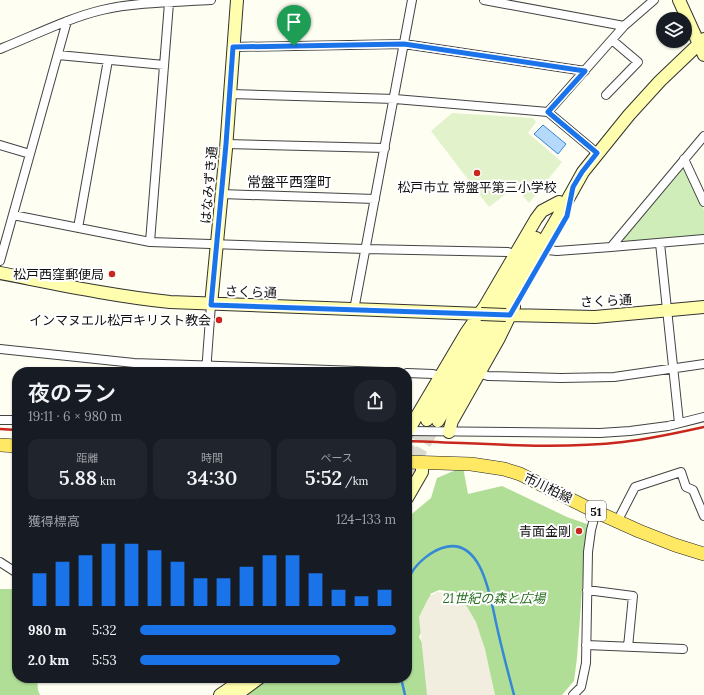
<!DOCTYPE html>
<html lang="ja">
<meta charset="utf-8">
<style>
:root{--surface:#171b24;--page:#20242c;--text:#f1f3f6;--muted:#9ea1a6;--accent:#1a73e8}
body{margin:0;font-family:Lora,"Noto Sans JP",serif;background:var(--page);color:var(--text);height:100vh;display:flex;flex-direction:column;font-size:15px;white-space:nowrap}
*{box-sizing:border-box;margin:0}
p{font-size:13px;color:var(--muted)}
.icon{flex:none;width:22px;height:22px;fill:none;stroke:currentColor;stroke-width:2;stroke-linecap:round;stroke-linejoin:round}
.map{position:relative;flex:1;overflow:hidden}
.drawer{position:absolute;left:12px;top:367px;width:400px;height:316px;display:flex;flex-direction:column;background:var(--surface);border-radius:16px;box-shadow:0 1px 3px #0004}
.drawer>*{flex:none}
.fabs{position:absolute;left:656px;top:12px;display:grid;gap:8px}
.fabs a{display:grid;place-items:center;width:36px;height:36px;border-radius:50%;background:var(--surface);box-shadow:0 1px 3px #0004;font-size:20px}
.pin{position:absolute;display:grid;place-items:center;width:34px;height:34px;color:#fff;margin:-41px -17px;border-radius:50% 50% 50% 0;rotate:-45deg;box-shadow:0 0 4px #0007}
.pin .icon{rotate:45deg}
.round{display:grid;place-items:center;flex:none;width:42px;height:42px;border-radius:16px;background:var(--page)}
.summary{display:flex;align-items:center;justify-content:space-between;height:68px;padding:0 16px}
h1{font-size:22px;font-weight:600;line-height:30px}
.figures{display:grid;grid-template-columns:repeat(3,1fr);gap:6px;height:68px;padding:4px 16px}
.figures div{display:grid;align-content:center;border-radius:10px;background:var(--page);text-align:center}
.figures b{font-size:20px;font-weight:600}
.figures small{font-size:11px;font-weight:400}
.figures p{font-size:11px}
.chart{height:112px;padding:8px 16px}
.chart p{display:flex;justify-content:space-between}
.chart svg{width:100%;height:72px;margin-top:4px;stroke:var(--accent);stroke-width:6}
ul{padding:0 16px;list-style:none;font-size:13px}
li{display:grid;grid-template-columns:64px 48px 1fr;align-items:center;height:30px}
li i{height:10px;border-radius:5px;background:var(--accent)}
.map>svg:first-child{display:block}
.green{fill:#cfedb9}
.forest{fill:#b0de97}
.pitch{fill:#e2f3cb}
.plaza{fill:#f1eee0}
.water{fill:#b4d9fa;stroke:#3687d5}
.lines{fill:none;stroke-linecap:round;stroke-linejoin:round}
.stream{stroke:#3687d5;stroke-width:2.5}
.secondary-tunnel{stroke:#dbdad1;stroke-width:12;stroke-dasharray:12 6;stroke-linecap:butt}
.street-casing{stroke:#434343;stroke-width:10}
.secondary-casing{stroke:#323232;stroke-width:14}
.primary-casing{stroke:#212121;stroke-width:14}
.street{stroke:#fff;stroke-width:8}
.secondary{stroke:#fffeae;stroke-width:12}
.primary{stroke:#ffe863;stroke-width:13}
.rail{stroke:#c9271e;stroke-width:2.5}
.secondary-bridge-casing{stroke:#323232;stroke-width:14;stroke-linecap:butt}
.secondary-bridge{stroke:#fffeae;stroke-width:12}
.route-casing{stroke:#fff;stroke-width:8}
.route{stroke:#1a73e8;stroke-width:5}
.poi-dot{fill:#c9271e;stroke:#fff;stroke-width:1.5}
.labels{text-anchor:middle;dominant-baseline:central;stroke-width:4;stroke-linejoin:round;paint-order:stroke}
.shield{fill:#fff;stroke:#585858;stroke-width:1}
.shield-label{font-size:12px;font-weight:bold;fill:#101010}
.street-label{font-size:13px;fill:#101010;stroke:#fff}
.poi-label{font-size:13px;fill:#101010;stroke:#fff;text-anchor:end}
.park-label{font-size:13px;font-style:italic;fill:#246d1b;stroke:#fff}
.neighbourhood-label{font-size:14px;fill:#101010;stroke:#fff}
</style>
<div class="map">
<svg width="704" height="695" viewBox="0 0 704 695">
<rect width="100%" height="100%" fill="#fffef3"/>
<path class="green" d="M682 168H685L704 210V235L624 242V237Z"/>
<path class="forest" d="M463 467 468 494 502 486 567 517 587 524 577 658 574 681 562 695H470L455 606 456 592 439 590 430 594 436 611 424 625 419 637 437 668 434 695H238L256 678H407V518L431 498 437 478Z
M0 589H15L17 591V627L12 632 17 638V678H37L38 690 40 695H0Z"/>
<path class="pitch" d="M452 113 533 118 536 122 528 133 562 162 529 203 515 187 489 207 431 131Z"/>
<path class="plaza" d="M437 592 456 595 466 605 476 622 485 649 495 695H427L419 617 429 597Z"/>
<path class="water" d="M543 125 566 144 558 154 534 134Z"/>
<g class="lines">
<path class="stream" d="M407 583C408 579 410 575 412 572 418 562 432 551 442 548 483 534 491 602 497 627 502 650 508 672 514 695
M401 678 405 695"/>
<path class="secondary-tunnel" d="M407 456 427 420
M407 475 438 421"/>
<g class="street-casing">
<path id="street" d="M484 0 624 26
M233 47 404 44 585 71
M0 49C33 36 68 18 102 10 135 2 177 2 211 0
M58 55 164 65
M230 94 395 99 548 112 597 153
M606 95 638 62 612 40
M548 112 624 26 654 0
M704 136 611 247 704 239
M226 144 385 148
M0 145 30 154 67 21
M684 159 704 202
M221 194 375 199
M13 215 150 242 365 249 508 252 515 254
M78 228 108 60
M150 242 169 3
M660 243 679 423
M547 250 557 251 611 247
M0 261 30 154
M354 310 412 0
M0 349 134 363 385 372
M206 372 211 305
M407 373 433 374 440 376
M478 373 488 376 561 378 614 377 704 364
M0 420H17
M407 431 600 433 630 431 668 426 704 417
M618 520 635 487 681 472 686 487 693 490 704 516
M0 562 17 573
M587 590 633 596 628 647
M586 645 683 649
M573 695 581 687 586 663 588 552 591 530 596 511"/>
</g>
<g class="secondary-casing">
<path id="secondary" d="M679 0 704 55
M0 273C57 284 112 296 170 302L481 314
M211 305 226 149 237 0
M506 315 595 317 704 307
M427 420 536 238
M438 421 559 215 583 172 629 115 660 81 704 39
M408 431 466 333 485 306 536 219 542 211 559 202
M449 432 452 421 499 338 514 307
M407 498 422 472V463
M220 695 245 678
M236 695 259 678"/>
</g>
<g class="primary-casing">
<path id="primary" d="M0 445 17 446
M407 462 471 464 504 469 520 474 588 508 639 531 675 545 704 554"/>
</g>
<use href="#street" class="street"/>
<use href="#secondary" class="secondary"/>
<use href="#primary" class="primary"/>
<path class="rail" d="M0 429 17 430
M407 441C479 443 552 450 623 442 650 439 677 433 704 427"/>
<g class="secondary-bridge-casing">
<path id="secondary-bridge" d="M481 314 506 315"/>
</g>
<use href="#secondary-bridge" class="secondary-bridge"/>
</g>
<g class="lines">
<g class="route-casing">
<path id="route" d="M404 44 585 71 548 112 597 153 582 172 573 187 567 216 510 315 211 305 226 144 233 47Z"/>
</g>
<use href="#route" class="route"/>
</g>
<g class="poi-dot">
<circle cx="477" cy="173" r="4"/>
<circle cx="112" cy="274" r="4"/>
<circle cx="219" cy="320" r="4"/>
<circle cx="579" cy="531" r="4"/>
</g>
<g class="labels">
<rect class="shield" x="586" y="501" width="20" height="20" rx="3"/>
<g class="shield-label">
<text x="596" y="511">51</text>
</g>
<g class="street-label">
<text transform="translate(209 185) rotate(-85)">はなみずき通</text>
<text transform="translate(251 292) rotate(2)">さくら通</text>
<text transform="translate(606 301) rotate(-3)">さくら通</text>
<text transform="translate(548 488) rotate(26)">市川柏線</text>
</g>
<g class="poi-label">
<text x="477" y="187" text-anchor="middle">松戸市立 常盤平第三小学校</text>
<text x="104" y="274">松戸西窪郵便局</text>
<text x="211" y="320">インマヌエル松戸キリスト教会</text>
<text x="571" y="531">青面金剛</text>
</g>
<g class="park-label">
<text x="494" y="598">21世紀の森と広場</text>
</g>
<g class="neighbourhood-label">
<text x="289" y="182">常盤平西窪町</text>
</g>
</g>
</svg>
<div class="fabs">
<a><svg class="icon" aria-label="layers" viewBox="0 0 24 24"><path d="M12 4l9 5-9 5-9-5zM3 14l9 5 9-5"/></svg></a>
</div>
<div class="pin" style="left:294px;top:46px;background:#1e9e55"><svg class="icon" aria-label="arrive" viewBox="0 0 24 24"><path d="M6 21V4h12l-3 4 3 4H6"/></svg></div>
<section class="drawer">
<div class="summary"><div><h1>夜のラン</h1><p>19:11 · 6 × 980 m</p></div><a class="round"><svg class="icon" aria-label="share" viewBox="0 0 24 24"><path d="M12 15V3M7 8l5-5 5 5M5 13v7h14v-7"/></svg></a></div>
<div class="figures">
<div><p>距離</p><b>5.88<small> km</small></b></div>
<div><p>時間</p><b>34:30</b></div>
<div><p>ペース</p><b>5:52<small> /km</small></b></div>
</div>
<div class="chart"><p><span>獲得標高</span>124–133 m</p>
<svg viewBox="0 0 160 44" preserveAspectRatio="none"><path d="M5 44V24M15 44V17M25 44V13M35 44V6M45 44V6M55 44V10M65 44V17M75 44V27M85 44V27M95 44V20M105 44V13M115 44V13M125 44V24M135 44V34M145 44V38M155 44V34"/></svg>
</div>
<ul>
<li><b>980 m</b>5:32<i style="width:100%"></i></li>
<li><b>2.0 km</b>5:53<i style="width:78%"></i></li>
</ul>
</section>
</div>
